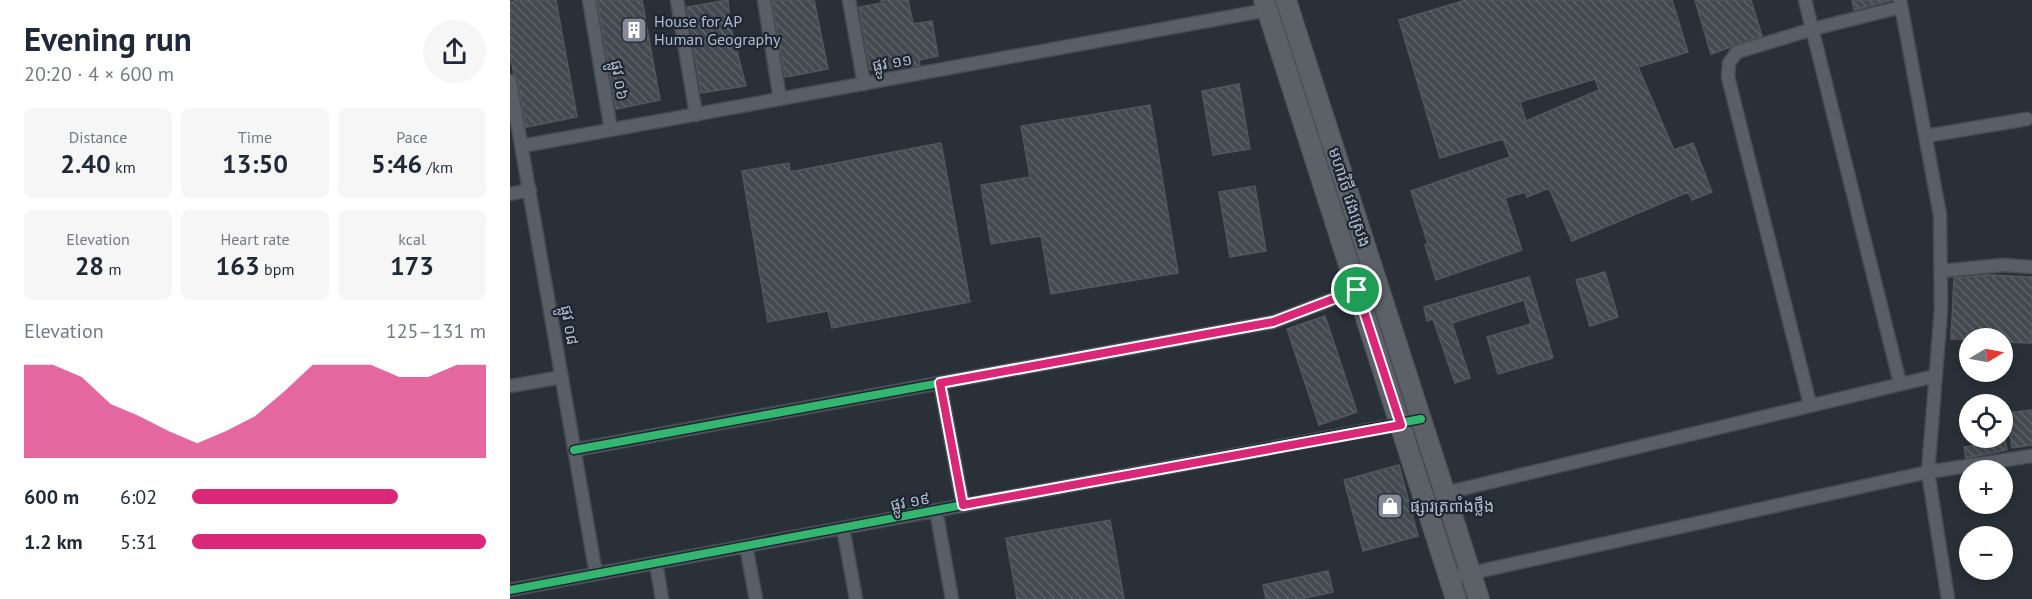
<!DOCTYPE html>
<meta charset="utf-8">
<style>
:root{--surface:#fff;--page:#f6f6f7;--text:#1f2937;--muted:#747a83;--accent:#db2777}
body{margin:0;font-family:"PT Sans","Noto Sans Khmer",sans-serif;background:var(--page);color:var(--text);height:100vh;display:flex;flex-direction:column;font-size:22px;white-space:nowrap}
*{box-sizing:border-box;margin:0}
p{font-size:20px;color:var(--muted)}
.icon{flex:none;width:33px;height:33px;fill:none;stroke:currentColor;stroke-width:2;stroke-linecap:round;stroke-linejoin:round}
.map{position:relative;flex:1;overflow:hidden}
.side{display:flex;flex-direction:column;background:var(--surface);width:510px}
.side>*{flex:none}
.needle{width:39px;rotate:80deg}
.tools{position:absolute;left:1449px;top:328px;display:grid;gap:12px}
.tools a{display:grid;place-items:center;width:54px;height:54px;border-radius:50%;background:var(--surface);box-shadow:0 3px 9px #0003;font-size:30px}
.pin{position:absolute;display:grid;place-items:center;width:51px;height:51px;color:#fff;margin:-26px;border:3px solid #fff;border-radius:50%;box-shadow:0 2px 6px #0007}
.round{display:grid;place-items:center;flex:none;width:63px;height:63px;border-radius:32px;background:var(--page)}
.overview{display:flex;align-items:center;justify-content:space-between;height:102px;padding:0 24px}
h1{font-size:33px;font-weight:700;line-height:45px}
.metrics{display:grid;grid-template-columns:repeat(3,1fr);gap:9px;height:102px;padding:6px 24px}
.metrics div{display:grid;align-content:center;border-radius:9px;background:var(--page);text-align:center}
.metrics b{font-size:26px;font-weight:700}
.metrics small{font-size:16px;font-weight:400}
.metrics p{font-size:16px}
.chart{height:168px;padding:12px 24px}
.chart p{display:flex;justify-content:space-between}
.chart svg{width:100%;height:108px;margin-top:6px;fill:var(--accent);opacity:.7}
ul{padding:0 24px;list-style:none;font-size:20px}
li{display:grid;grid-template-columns:96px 72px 1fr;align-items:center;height:45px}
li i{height:15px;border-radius:8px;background:var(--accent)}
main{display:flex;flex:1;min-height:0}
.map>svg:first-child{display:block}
.building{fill:url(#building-back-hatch);stroke:#52575f;stroke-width:1.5;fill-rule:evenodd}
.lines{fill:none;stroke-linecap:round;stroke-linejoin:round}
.street-casing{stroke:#484c53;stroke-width:15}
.primary-casing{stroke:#484c55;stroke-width:22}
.street{stroke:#5a5e66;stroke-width:12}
.primary{stroke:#5c6168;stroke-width:20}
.cycleway-casing{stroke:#1d2633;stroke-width:11}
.cycleway{stroke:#33b770;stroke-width:8}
.route-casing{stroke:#fff;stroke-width:12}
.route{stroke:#db2777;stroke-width:8}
.labels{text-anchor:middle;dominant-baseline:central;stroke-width:4.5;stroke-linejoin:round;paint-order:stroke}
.poi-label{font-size:16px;fill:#b4bcc9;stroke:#1d2633;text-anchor:start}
.street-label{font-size:16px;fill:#b4bcc9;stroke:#1d2633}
</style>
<main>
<section class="side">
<div class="overview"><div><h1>Evening run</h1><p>20:20 · 4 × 600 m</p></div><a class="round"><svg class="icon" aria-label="share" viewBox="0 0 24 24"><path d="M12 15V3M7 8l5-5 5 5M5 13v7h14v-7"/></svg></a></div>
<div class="metrics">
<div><p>Distance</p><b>2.40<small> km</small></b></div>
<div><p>Time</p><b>13:50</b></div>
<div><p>Pace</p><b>5:46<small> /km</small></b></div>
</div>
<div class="metrics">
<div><p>Elevation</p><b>28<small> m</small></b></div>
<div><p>Heart rate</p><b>163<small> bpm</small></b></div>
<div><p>kcal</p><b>173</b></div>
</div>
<div class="chart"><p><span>Elevation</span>125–131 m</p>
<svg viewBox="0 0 160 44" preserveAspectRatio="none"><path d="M0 44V6L10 6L20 11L30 22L40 27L50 33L60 38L70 33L80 27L90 17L100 6L110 6L120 6L130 11L140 11L150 6L160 6V44z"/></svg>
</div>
<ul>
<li><b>600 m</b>6:02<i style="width:70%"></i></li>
<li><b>1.2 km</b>5:31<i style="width:100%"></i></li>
</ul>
</section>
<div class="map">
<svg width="1522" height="599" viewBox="0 0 1522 599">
<defs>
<pattern id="building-back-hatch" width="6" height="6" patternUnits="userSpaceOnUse" patternTransform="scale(1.5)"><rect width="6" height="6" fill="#444950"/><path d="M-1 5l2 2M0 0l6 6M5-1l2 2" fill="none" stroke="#5d6168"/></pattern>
</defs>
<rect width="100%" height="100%" fill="#2a3038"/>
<path class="building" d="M9 0H46L67 117 16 127 8 80 4 74 0 55V2Z
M87 0H132L150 100 106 109Z
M218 0 220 24 236 86 191 93 177 7Z
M262 0H304L318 69 275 77Z
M371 0H398L403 24 422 21 428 56 409 60 410 65 360 70 349 7 372 3Z
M956 0H1162L1178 52 1128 67 1164 150 1183 143 1202 192 1182 200 1178 192 1062 241 1039 188 1017 197 1015 192 995 198 1012 250 926 280 915 245 918 244 901 191 1000 157 993 139 930 158 889 20ZM1085 79 1089 90 1016 121 1010 102Z
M1185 0H1241L1252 36 1201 54Z
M1342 0H1382L1344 10Z
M729 84 740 149 703 155 692 91Z
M640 105 668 273 541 294 531 236 481 244 471 185 520 177 511 126Z
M431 143 460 302 322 328 318 311 258 322 232 171 279 163 280 172Z
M745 186 756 251 720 257 709 192Z
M1095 272 1108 317 1080 326 1066 280Z
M1478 275 1522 277V343L1492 342V339H1441L1444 278Z
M1019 277 1043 358 988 374 977 337 1021 324 1014 300 942 323 960 378 945 383 923 319 917 321 914 307Z
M815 316 847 412 809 425 777 329Z
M1522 410V445L1502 448 1497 413Z
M1495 440 1497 450 1456 458 1454 447Z
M889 465 908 536 853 551 834 480Z
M600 520 614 599H507L496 538Z
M818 571 823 592 791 599H756L753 585Z"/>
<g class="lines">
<g class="street-casing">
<path id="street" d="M79 0 101 130
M167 0 186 115
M254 0 270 99
M339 0 354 84
M1295 0 1390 383
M1390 0 1430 215 1431 310 1418 472 1438 599
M0 81 86 574
M1416 136 1517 119
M12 146 757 10
M0 194 20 190
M1431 271 1493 265 1522 267
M430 383 453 505
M0 386 52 377
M1300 404 1218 77 1219 63 1227 52 1303 29 1391 7
M64 450 763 322 847 290
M935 493 1425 376
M426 510 442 599
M333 528 346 599
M236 546 246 599
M146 563 152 599
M939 578 1418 472 1522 456
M0 590 895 423"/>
</g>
<g class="primary-casing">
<path id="primary" d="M754 0 946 599
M776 0 969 599"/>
</g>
<use href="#street" class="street"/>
<use href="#primary" class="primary"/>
<g class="cycleway-casing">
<path id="cycleway" d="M64 450 763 322 847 290
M0 590 911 419"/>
</g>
<use href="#cycleway" class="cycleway"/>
</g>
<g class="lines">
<g class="route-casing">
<path id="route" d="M847 290 891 425 453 505 430 383 763 322Z"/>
</g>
<use href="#route" class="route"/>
</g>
<defs>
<g id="building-square" transform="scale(1.35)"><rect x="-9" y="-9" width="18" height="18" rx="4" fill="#848b96" stroke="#1d2633"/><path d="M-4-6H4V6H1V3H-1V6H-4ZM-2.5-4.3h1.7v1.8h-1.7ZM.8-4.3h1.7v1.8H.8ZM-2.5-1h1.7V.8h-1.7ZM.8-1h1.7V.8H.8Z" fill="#fff"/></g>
<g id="shop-square" transform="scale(1.35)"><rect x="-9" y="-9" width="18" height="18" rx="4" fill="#848b96" stroke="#1d2633"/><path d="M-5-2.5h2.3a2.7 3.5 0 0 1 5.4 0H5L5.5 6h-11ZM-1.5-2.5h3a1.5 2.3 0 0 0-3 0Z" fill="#fff"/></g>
</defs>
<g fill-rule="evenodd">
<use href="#building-square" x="124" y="30"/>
<use href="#shop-square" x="880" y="506"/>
</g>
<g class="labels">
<g class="poi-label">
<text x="144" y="21">House for AP<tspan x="144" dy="18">Human Geography</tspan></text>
<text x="900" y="506">ផ្សារត្រពាំងថ្លឹង</text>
</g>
<g class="street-label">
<text transform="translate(382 62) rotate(-10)">ផ្លូវ ១១</text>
<text transform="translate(110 80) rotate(80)">ផ្លូវ ០៦</text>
<text transform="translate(840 197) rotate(72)">មហាវិថី វេងស្រេង</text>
<text transform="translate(60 325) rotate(80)">ផ្លូវ ០៨</text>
<text transform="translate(400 501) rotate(-11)">ផ្លូវ ១៩</text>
</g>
</g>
</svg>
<div class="tools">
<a><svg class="needle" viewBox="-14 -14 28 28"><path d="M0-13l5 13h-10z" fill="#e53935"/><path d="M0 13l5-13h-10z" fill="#747a83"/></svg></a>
<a><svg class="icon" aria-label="locate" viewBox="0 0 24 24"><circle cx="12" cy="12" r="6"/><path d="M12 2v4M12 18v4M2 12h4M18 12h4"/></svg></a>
<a>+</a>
<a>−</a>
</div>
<div class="pin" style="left:847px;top:290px;background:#1e9e55"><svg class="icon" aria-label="arrive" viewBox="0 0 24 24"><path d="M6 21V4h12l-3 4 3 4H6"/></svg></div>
</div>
</main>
